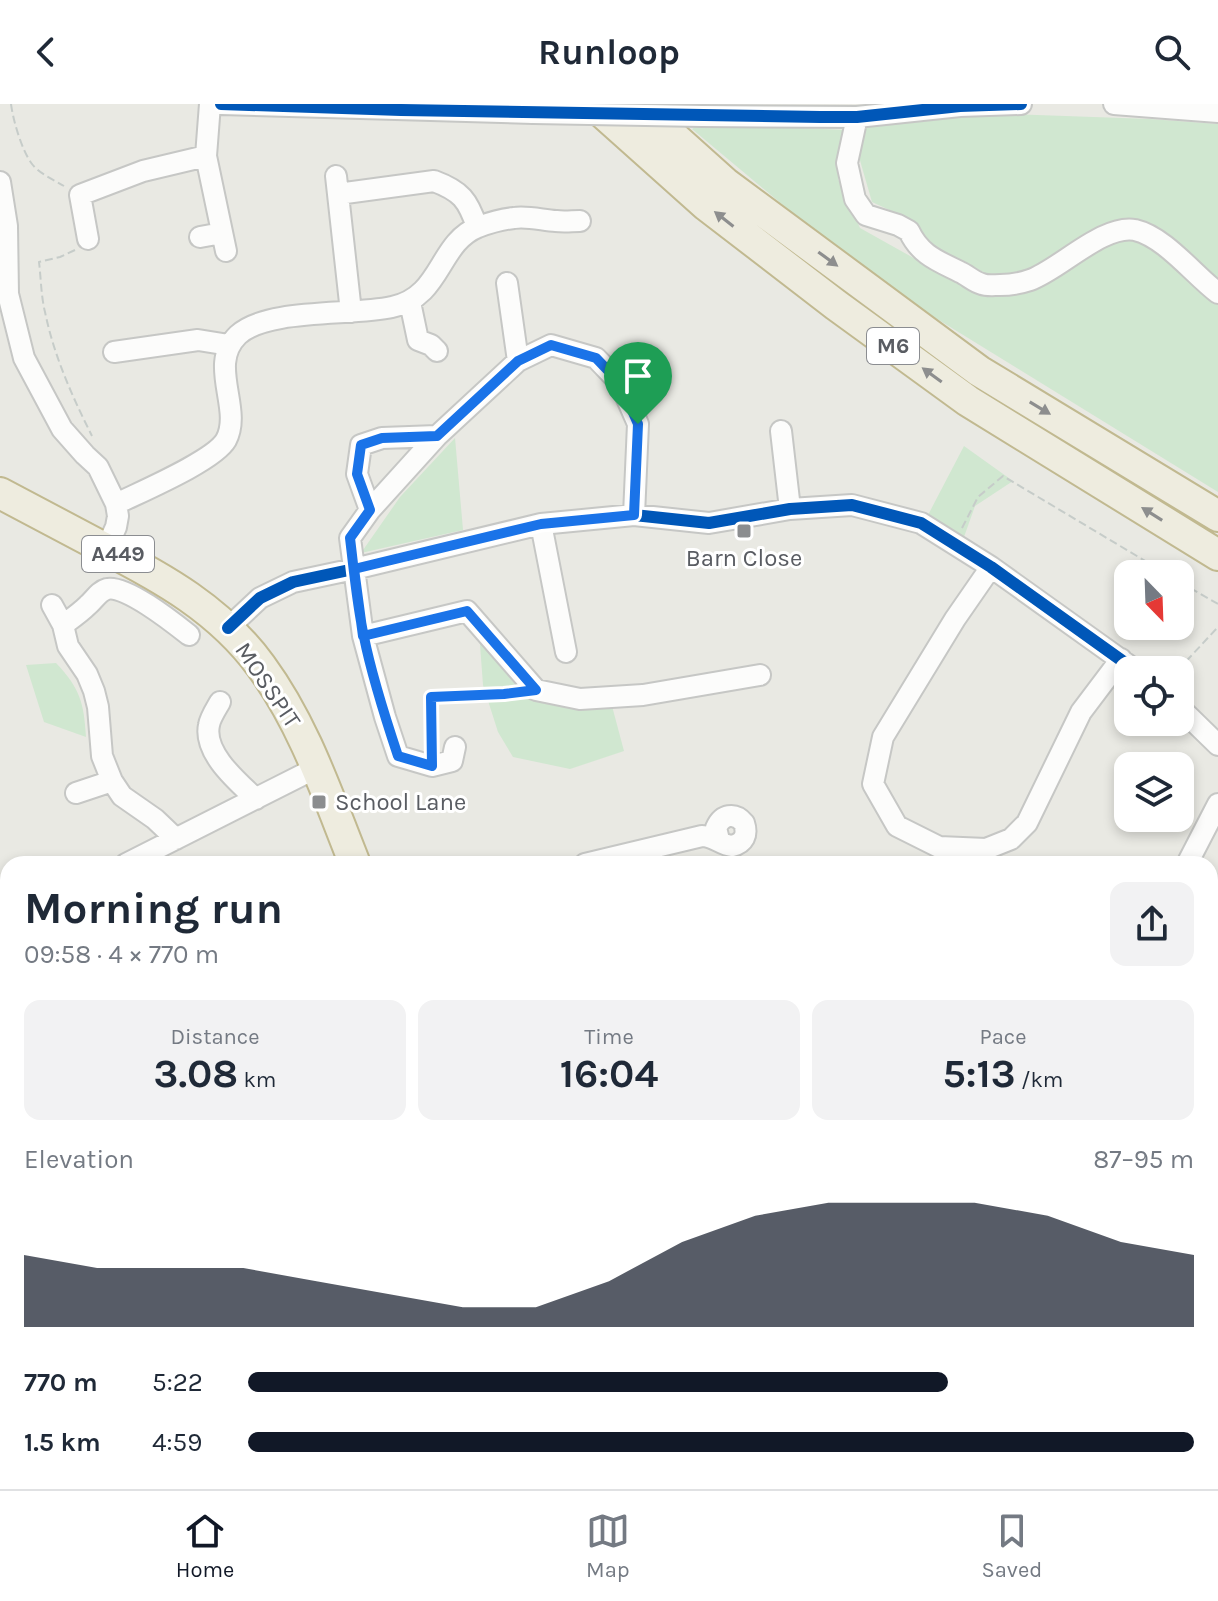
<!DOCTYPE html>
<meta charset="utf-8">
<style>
:root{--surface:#fff;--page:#f2f2f3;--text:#1f2937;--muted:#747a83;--line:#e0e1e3;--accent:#111827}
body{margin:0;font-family:Karla,sans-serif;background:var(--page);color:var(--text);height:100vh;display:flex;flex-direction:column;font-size:30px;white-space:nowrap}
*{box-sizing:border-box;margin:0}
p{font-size:26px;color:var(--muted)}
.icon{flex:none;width:44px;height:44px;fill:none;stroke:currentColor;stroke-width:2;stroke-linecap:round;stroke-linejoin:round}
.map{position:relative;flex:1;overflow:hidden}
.details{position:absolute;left:0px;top:752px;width:1218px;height:634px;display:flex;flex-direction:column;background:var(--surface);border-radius:24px 24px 0 0;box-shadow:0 4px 12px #0003}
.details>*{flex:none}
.needle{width:52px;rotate:157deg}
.buttons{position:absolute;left:1114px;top:456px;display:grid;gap:16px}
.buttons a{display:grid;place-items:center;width:80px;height:80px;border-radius:16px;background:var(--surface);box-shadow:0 4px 12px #0003;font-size:40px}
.pin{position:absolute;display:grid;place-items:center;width:68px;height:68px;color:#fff;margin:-82px -34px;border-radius:50% 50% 50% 0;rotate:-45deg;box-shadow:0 0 8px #0007}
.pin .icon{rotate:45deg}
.round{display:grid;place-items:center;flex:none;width:84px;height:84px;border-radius:16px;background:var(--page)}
.overview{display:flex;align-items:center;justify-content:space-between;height:136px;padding:0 24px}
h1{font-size:44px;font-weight:700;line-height:60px}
.figures{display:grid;grid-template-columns:repeat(3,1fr);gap:12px;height:136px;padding:8px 24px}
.figures div{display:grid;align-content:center;border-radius:16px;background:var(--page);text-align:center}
.figures b{font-size:40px;font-weight:700}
.figures small{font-size:22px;font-weight:400}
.figures p{font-size:22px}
.chart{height:224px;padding:16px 24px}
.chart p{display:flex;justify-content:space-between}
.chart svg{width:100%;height:144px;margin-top:8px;fill:var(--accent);opacity:.7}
ul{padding:0 24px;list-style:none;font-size:26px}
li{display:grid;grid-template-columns:128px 96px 1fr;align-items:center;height:60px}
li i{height:20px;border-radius:10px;background:var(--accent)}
header{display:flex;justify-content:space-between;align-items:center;height:104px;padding:0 24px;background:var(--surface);font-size:36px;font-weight:700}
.menu{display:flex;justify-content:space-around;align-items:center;height:112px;border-top:2px solid var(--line);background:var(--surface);font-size:22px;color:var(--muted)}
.menu a{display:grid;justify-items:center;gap:4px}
.menu .selected{color:var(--accent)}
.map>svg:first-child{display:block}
.education{fill:#dad9d1}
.green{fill:#d0e7d0}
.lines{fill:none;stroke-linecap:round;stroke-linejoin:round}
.minor-casing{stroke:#c6c7c5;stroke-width:24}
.highway-casing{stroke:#c1b990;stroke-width:34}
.path{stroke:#c6ccc9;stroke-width:2;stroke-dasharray:8 4;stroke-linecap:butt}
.minor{stroke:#fcfcfb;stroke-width:20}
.highway{stroke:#eeecdf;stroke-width:30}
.minor-bridge-casing{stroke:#c6c7c5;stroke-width:24;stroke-linecap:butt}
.minor-bridge{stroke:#fcfcfb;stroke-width:20}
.cycleway-casing{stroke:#fff;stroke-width:17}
.cycleway{stroke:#0057b8;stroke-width:12}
.oneway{fill:#8d8e8e}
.route-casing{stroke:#fff;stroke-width:16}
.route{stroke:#1a73e8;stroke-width:10}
.poi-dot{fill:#8b8d8f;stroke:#fff;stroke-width:3}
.labels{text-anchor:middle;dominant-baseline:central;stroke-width:6;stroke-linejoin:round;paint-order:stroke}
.shield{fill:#fff;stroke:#8b8d91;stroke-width:2}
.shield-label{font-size:22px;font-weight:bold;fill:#595c62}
.poi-label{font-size:24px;fill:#595c62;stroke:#fff}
.street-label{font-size:24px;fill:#595c62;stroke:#fff}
</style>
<header><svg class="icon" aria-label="back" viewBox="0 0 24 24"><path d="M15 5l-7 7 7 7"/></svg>Runloop<svg class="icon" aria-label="search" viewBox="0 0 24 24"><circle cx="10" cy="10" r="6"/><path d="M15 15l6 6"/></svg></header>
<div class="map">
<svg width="1218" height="1385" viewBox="0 0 1218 1385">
<rect width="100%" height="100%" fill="#e9e9e3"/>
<path class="education" d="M1210 1333 1218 1336V1385H1130L1133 1378H1210Z"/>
<path class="green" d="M984 9 1150 15 1218 20V388L869 173 692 25 700 20 846 26 838 75 860 124 978 190 1024 185 1100 142 1126 133 1150 140 1149 118 1142 117 1090 130 1016 172 989 171 924 137 896 109 872 98 859 53 867 20Z
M455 334 463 426 361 449 400 393Z
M964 342 1013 377 975 402 964 433 928 411Z
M479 527 536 586 612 602 624 647 570 665 513 653 498 628 483 581Z
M56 559C80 584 84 599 86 633L44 618 26 561Z
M1210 815 1218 820V957L1210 954Z
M1210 1095 1218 1096V1163L1210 1161Z"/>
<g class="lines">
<g class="minor-casing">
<path id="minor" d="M210 0 206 52 226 147
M221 0 533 9
M1114 0 1218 8
M702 12 857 13 960 2 1021 0
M857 13 847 59 855 95 866 111 898 121 909 127C920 151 938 157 960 168 967 171 974 178 982 180 987 182 994 181 1000 181 1009 181 1021 179 1030 176 1059 166 1103 120 1135 126 1165 133 1193 170 1218 189
M336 72 351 208
M0 78 7 122 8 190 24 254 62 325 85 351 98 363 116 400 118 412 116 423 106 445
M338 90 434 77C461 87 468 96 477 123
M200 133 222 129
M88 135 80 91 143 67 206 52
M507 179 518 257
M410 198 418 236 431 241 437 247
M114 248 198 236 229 241
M781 327 790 405
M116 400C140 388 214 357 226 336 243 304 207 261 238 231 267 204 352 212 392 203 442 193 438 139 478 123 489 119 503 115 514 114 527 112 542 116 556 117 564 118 572 117 580 117
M370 406 357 370 361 341 382 334 437 332
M541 420 566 548
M991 463 955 515 883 633 873 680 897 722 939 743 986 745 1011 735 1027 719 1081 608 1121 555
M52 501 63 521 68 542 87 570 94 587 98 603 102 652 112 677 122 692 155 715 176 735
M63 521C71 515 80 509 88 501 94 496 99 487 107 485 125 480 175 520 189 531
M228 524 260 494 293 478 354 465 541 420 634 411 709 419 790 405 852 401 921 419 991 463 1135 566
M363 532 467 507 536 586 580 595 643 591 760 571
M220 598C216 605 210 614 209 621 203 649 238 678 256 695
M1180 604 1218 641
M455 643 452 657 432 662 398 652 385 613 363 532 350 434 370 406 437 332 518 257 551 241 596 254 620 279 638 320 634 411
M76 689 112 677
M126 760 316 664
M585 760 702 732C714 732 721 741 732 742 744 739 748 731 744 719 735 708 722 710 716 724L719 736
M1187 760 1218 700
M0 815 8 812
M1210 962 1218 964
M0 1064 8 1061
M0 1139 8 1153
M1210 1244H1218
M109 1378 112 1385
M406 1378 410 1385
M673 1378 676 1385
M858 1378 861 1385
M204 1385 219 1378
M1035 1385 1038 1378"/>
</g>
<g class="highway-casing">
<path id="highway" d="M593 0 706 101 836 201 968 297 1218 451
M637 0 725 79 979 267 1218 412
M0 389C34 407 68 425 102 443 163 474 220 506 261 562 305 622 328 693 355 760
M637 1378 640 1385"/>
</g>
<path class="path" d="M11 0C13 16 22 47 32 60 40 70 54 76 64 82
M75 146 60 153 39 158C41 174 41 192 45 208 54 252 72 292 92 332
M962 424 978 393 1003 372 1167 470
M1180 478 1218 500
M1178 566 1218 523
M432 644 431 593 514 589
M1210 887 1218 891
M0 1204 6 1202 8 1196
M239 1378 241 1385
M332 1378 336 1385
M15 1385 31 1378"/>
<use href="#minor" class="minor"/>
<use href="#highway" class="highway"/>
<g class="minor-bridge-casing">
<path id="minor-bridge" d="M533 9 702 12"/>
</g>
<use href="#minor-bridge" class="minor-bridge"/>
<g class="cycleway-casing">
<path id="cycleway" d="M221 0 401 6 820 13H857L960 2 1021 0
M228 524 260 494 293 478 354 465 541 420 634 411 709 419 790 405 852 401 921 419 991 463 1135 566"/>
</g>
<use href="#cycleway" class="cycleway"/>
</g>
<defs><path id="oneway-solid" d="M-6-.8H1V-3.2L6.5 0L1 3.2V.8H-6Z" transform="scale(2)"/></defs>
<g class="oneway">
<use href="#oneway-solid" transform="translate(724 115) rotate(-142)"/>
<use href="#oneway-solid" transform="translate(828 155) rotate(36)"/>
<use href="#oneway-solid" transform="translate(932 271) rotate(-144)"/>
<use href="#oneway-solid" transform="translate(1040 304) rotate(31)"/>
<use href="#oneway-solid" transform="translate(1152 410) rotate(-148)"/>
</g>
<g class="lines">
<g class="route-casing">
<path id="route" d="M638 320 620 279 596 254 551 241 518 257 437 332 382 334 361 341 357 370 370 406 350 434C354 467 357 501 364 533 372 573 385 613 398 652L432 662 431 593 504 590 536 586 467 507 363 532 354 465 541 420 634 411 638 320"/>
</g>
<use href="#route" class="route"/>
</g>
<g class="poi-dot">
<rect x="736" y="419" width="16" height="16" rx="4"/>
<rect x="311" y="690" width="16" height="16" rx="4"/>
</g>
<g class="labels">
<g class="shield">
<rect x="867" y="224" width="52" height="36" rx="6"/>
<rect x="82" y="432" width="72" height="36" rx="6"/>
</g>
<g class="shield-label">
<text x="893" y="242">M6</text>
<text x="118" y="450">A449</text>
</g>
<g class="poi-label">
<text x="744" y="454">Barn Close</text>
<text x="335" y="698" text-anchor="start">School Lane</text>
</g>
<g class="street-label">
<text transform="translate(268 581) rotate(56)">MOSSPIT</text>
</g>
</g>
</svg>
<div class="buttons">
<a><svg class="needle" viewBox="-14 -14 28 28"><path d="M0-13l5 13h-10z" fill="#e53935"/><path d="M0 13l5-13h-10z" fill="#747a83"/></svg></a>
<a><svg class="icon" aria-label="locate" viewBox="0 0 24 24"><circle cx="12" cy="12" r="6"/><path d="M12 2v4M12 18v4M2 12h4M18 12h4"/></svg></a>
<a><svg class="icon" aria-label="layers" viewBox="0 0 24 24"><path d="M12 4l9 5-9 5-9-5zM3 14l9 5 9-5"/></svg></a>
</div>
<div class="pin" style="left:638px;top:320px;background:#1e9e55"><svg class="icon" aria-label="arrive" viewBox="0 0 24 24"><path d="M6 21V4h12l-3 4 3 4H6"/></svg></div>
<section class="details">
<div class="overview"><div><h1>Morning run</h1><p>09:58 · 4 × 770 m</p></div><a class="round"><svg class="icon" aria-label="share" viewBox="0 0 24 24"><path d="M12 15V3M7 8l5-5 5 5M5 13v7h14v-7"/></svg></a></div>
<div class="figures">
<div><p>Distance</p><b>3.08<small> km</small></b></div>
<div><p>Time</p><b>16:04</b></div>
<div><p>Pace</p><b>5:13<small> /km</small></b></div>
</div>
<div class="chart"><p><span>Elevation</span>87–95 m</p>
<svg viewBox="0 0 160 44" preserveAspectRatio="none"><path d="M0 44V22L10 26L20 26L30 26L40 30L50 34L60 38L70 38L80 30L90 18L100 10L110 6L120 6L130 6L140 10L150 18L160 22V44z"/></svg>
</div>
<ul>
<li><b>770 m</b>5:22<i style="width:74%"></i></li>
<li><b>1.5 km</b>4:59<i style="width:100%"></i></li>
</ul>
</section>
</div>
<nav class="menu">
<a class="selected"><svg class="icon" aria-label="home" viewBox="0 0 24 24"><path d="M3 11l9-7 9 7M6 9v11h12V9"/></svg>Home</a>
<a><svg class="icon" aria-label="map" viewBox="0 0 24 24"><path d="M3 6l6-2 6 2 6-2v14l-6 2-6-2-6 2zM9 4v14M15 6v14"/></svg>Map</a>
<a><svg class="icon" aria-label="saved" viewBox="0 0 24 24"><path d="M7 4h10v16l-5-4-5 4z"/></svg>Saved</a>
</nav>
